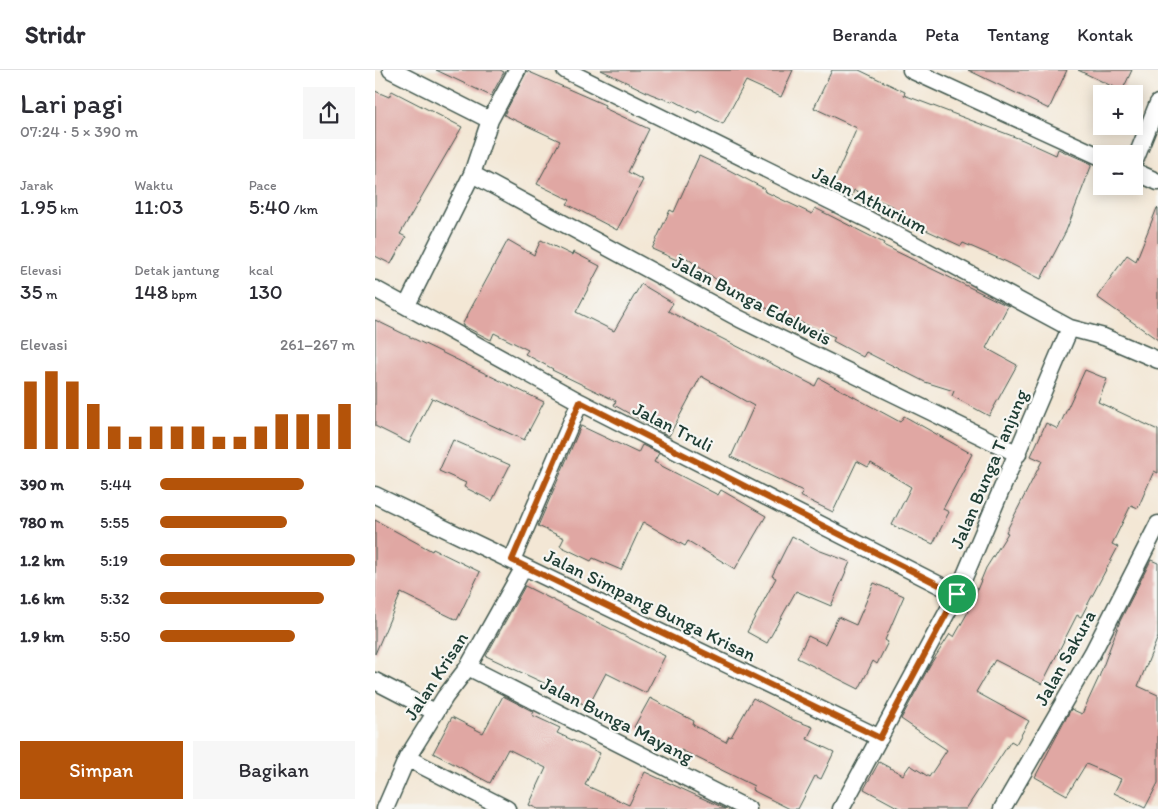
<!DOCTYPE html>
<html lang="id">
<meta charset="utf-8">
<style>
:root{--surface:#fff;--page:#f7f7f7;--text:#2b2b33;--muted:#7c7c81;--line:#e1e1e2;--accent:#b45309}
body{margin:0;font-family:Itim,sans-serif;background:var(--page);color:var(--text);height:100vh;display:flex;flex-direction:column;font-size:19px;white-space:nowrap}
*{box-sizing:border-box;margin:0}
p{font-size:16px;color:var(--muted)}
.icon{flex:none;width:28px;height:28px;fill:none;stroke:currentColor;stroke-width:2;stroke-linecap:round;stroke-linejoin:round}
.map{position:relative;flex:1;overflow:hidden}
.side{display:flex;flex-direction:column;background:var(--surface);width:375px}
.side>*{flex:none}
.tools{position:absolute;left:718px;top:15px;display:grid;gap:10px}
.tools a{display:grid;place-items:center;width:50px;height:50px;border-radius:0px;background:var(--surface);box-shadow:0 2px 12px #0003;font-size:25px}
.pin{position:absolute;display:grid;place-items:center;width:42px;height:42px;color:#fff;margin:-21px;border:2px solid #fff;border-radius:50%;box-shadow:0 1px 5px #0007}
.round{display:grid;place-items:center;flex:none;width:52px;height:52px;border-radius:0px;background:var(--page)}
.headline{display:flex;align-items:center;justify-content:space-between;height:85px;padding:0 20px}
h1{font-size:28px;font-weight:600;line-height:38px}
.figures{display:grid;grid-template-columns:repeat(3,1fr);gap:8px;height:85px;padding:5px 20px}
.figures div{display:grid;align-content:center}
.figures b{font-size:21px;font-weight:600}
.figures small{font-size:14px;font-weight:400}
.figures p{font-size:14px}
.chart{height:140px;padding:10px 20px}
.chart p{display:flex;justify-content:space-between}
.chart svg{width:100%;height:90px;margin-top:5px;stroke:var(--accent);stroke-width:6}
.action{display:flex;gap:10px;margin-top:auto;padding:10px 20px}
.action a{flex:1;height:58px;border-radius:0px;background:var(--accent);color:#fff;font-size:20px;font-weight:600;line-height:58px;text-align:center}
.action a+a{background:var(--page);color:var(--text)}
ul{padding:0 20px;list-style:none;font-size:16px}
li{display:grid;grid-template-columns:80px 60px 1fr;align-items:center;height:38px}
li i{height:12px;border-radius:6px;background:var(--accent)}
header{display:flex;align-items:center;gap:30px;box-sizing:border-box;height:70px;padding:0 25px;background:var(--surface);border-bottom:1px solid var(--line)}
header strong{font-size:24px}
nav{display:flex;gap:28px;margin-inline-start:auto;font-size:18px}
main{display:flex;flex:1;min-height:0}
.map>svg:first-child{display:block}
.building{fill:#e0a7a3}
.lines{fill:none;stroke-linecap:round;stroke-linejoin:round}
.street-casing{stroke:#3f564c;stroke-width:19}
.street{stroke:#fff;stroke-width:16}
.route-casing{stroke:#fff;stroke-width:10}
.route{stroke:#b45309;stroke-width:6}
.labels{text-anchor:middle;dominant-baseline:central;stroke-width:4.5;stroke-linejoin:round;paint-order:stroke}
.street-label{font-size:19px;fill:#1f3d34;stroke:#f6f6f2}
</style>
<header>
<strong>Stridr</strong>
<nav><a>Beranda</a><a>Peta</a><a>Tentang</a><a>Kontak</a></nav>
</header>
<main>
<section class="side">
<div class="headline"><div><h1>Lari pagi</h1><p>07:24 · 5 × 390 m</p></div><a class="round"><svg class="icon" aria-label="share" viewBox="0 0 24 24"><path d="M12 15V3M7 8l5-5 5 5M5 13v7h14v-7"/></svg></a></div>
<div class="figures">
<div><p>Jarak</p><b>1.95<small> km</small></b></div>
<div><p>Waktu</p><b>11:03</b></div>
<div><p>Pace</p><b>5:40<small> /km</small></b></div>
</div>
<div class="figures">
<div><p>Elevasi</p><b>35<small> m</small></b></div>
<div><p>Detak jantung</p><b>148<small> bpm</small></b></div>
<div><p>kcal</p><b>130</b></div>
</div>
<div class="chart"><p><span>Elevasi</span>261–267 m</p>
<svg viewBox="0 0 160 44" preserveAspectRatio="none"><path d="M5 44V11M15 44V6M25 44V11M35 44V22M45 44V33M55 44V38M65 44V33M75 44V33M85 44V33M95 44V38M105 44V38M115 44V33M125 44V27M135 44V27M145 44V27M155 44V22"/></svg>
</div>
<ul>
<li><b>390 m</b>5:44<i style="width:74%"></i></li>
<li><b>780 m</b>5:55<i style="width:65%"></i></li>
<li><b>1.2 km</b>5:19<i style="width:100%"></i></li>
<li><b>1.6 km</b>5:32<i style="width:84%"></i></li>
<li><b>1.9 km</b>5:50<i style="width:69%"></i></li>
</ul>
<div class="action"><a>Simpan</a><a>Bagikan</a></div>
</section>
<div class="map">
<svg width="783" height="739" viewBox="0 0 783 739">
<rect width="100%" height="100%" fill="#f6f6f2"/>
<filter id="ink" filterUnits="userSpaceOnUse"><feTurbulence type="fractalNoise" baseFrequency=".02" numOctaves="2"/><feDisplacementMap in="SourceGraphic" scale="10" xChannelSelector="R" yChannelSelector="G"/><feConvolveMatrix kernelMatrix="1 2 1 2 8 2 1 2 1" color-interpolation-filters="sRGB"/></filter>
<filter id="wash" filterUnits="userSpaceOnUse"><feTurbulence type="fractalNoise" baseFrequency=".0096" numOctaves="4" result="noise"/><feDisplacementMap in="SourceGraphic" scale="20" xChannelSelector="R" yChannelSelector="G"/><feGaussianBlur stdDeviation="1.12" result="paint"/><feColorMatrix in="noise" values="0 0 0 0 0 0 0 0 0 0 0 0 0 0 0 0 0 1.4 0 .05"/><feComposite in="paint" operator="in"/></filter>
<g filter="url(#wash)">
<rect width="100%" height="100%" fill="#f3e7d5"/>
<g id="blocks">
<path class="building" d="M61 0H125L129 2 116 26Z
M226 0H418L406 27 371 11 348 54 323 41 322 43 298 30 297 32 276 24Z
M457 0H484L530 22 529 25 648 70 681 85 683 79 717 94 691 161 666 209 632 192 588 173 586 176 516 144 519 137 479 120 477 126 456 117 482 58 439 38Z
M593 0H692L674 39Z
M703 0H757L747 21Z
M152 1 230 35 229 38 274 59 253 102 268 110 242 160 192 134 195 130 162 114 185 71 129 45Z
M0 21 14 27 17 21 87 57 25 164 31 167 16 194 0 186Z
M324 86 354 100 390 119 389 121 437 144 440 138 509 173 508 175 633 236 611 278 642 295 614 346 577 326 579 321 550 312 491 282 488 287 458 271 460 267 365 227 305 183 302 190 277 179 295 140 299 142Z
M782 138 783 139V270L722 227 752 185 761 191Z
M133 170 159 185 166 170 197 185 198 182 225 196 201 242 239 261 266 214 298 233 293 241 440 316 444 308 525 352 529 346 597 384 568 439 574 442 558 474 517 455 536 417 496 393 493 397 482 391 458 442 425 426 428 421 356 387 379 336 326 306 294 366 239 335 241 331 177 300 178 299 150 284 153 280 119 263 116 270 87 255Z
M0 250 169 332 149 370 57 328 34 373 0 356Z
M710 300 732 309 723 332 783 360V403L779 401 763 438 756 435 737 474 743 477 706 547 702 545 667 614 620 590 601 622 654 651 641 674 636 671 591 739H526L489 719 504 692 528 705 535 695 554 707 572 680 526 649 555 595 575 564 579 567 593 542 611 498 633 463 631 462 667 391 656 386 671 353 683 359Z
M206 356 263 383 267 375 284 383 279 392 343 425 346 420 391 446 360 499 313 471 310 476 268 452 246 500 218 488 216 491 185 476 189 468 163 456Z
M78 370 135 395 117 431 89 417 91 413 64 401Z
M0 450 57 481 58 479 105 502 82 550 26 523 0 584Z
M417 466 443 480 475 492 456 536 421 521 392 573 372 562 401 508 397 506Z
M776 490 783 493V567L763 616 783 625V713L770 738 739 723 746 709 711 694 692 725 660 707 696 639 707 644 724 607 745 551Z
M499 513 529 526 510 570 513 572 502 594 498 591 484 619 422 588 433 566 450 574 463 547 481 555Z
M150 516 290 586 271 623 231 603 213 637 186 621 111 586Z
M128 626 159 642 157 645 185 658 182 663 225 683 210 715 254 735 270 702 351 739H163L154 735 171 698 133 679 115 713 58 683 77 647 108 663Z
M275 628 319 651 318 655 351 672 354 666 356 667 378 628 419 650 438 657 432 669 459 682 446 709 440 706 423 739H415L377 720 379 716 306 680 305 682 298 678 259 657Z"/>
</g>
</g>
<g filter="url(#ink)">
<use href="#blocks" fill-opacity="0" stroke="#3f564c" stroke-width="1"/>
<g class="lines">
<g class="street-casing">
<path id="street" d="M16 0 115 50
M190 0 494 150 695 258 729 267 783 290
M536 0 726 87
M759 93 783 33
M759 101 783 112
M97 104 365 249 643 384
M0 219 205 332 582 524
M32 235 97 104 115 50 142 0
M0 425 505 668
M137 490 205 332
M93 597 373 739
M0 611 60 642
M32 688 132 739
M10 739 32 688 70 627 93 597 149 497
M466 739 582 524 695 258
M627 739 718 582 783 454"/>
</g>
<use href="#street" class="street"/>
</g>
</g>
<g class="lines" filter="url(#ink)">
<g class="route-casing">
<path id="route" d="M205 332 582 524 505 668 137 490Z"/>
</g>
<use href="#route" class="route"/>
</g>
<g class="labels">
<g class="street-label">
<text transform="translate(495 130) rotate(27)">Jalan Athurium</text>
<text transform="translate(377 230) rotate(27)">Jalan Bunga Edelweis</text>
<text transform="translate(298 357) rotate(27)">Jalan Truli</text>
<text transform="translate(614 399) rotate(-67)">Jalan Bunga Tanjung</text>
<text transform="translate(275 535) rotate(26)">Jalan Simpang Bunga Krisan</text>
<text transform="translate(690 588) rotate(-61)">Jalan Sakura</text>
<text transform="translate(61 606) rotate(-57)">Jalan Krisan</text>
<text transform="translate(242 650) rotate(27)">Jalan Bunga Mayang</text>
</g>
</g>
</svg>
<div class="tools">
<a>+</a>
<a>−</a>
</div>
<div class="pin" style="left:582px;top:524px;background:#1e9e55"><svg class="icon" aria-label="arrive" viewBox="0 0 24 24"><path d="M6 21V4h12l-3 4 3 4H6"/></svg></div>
</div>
</main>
